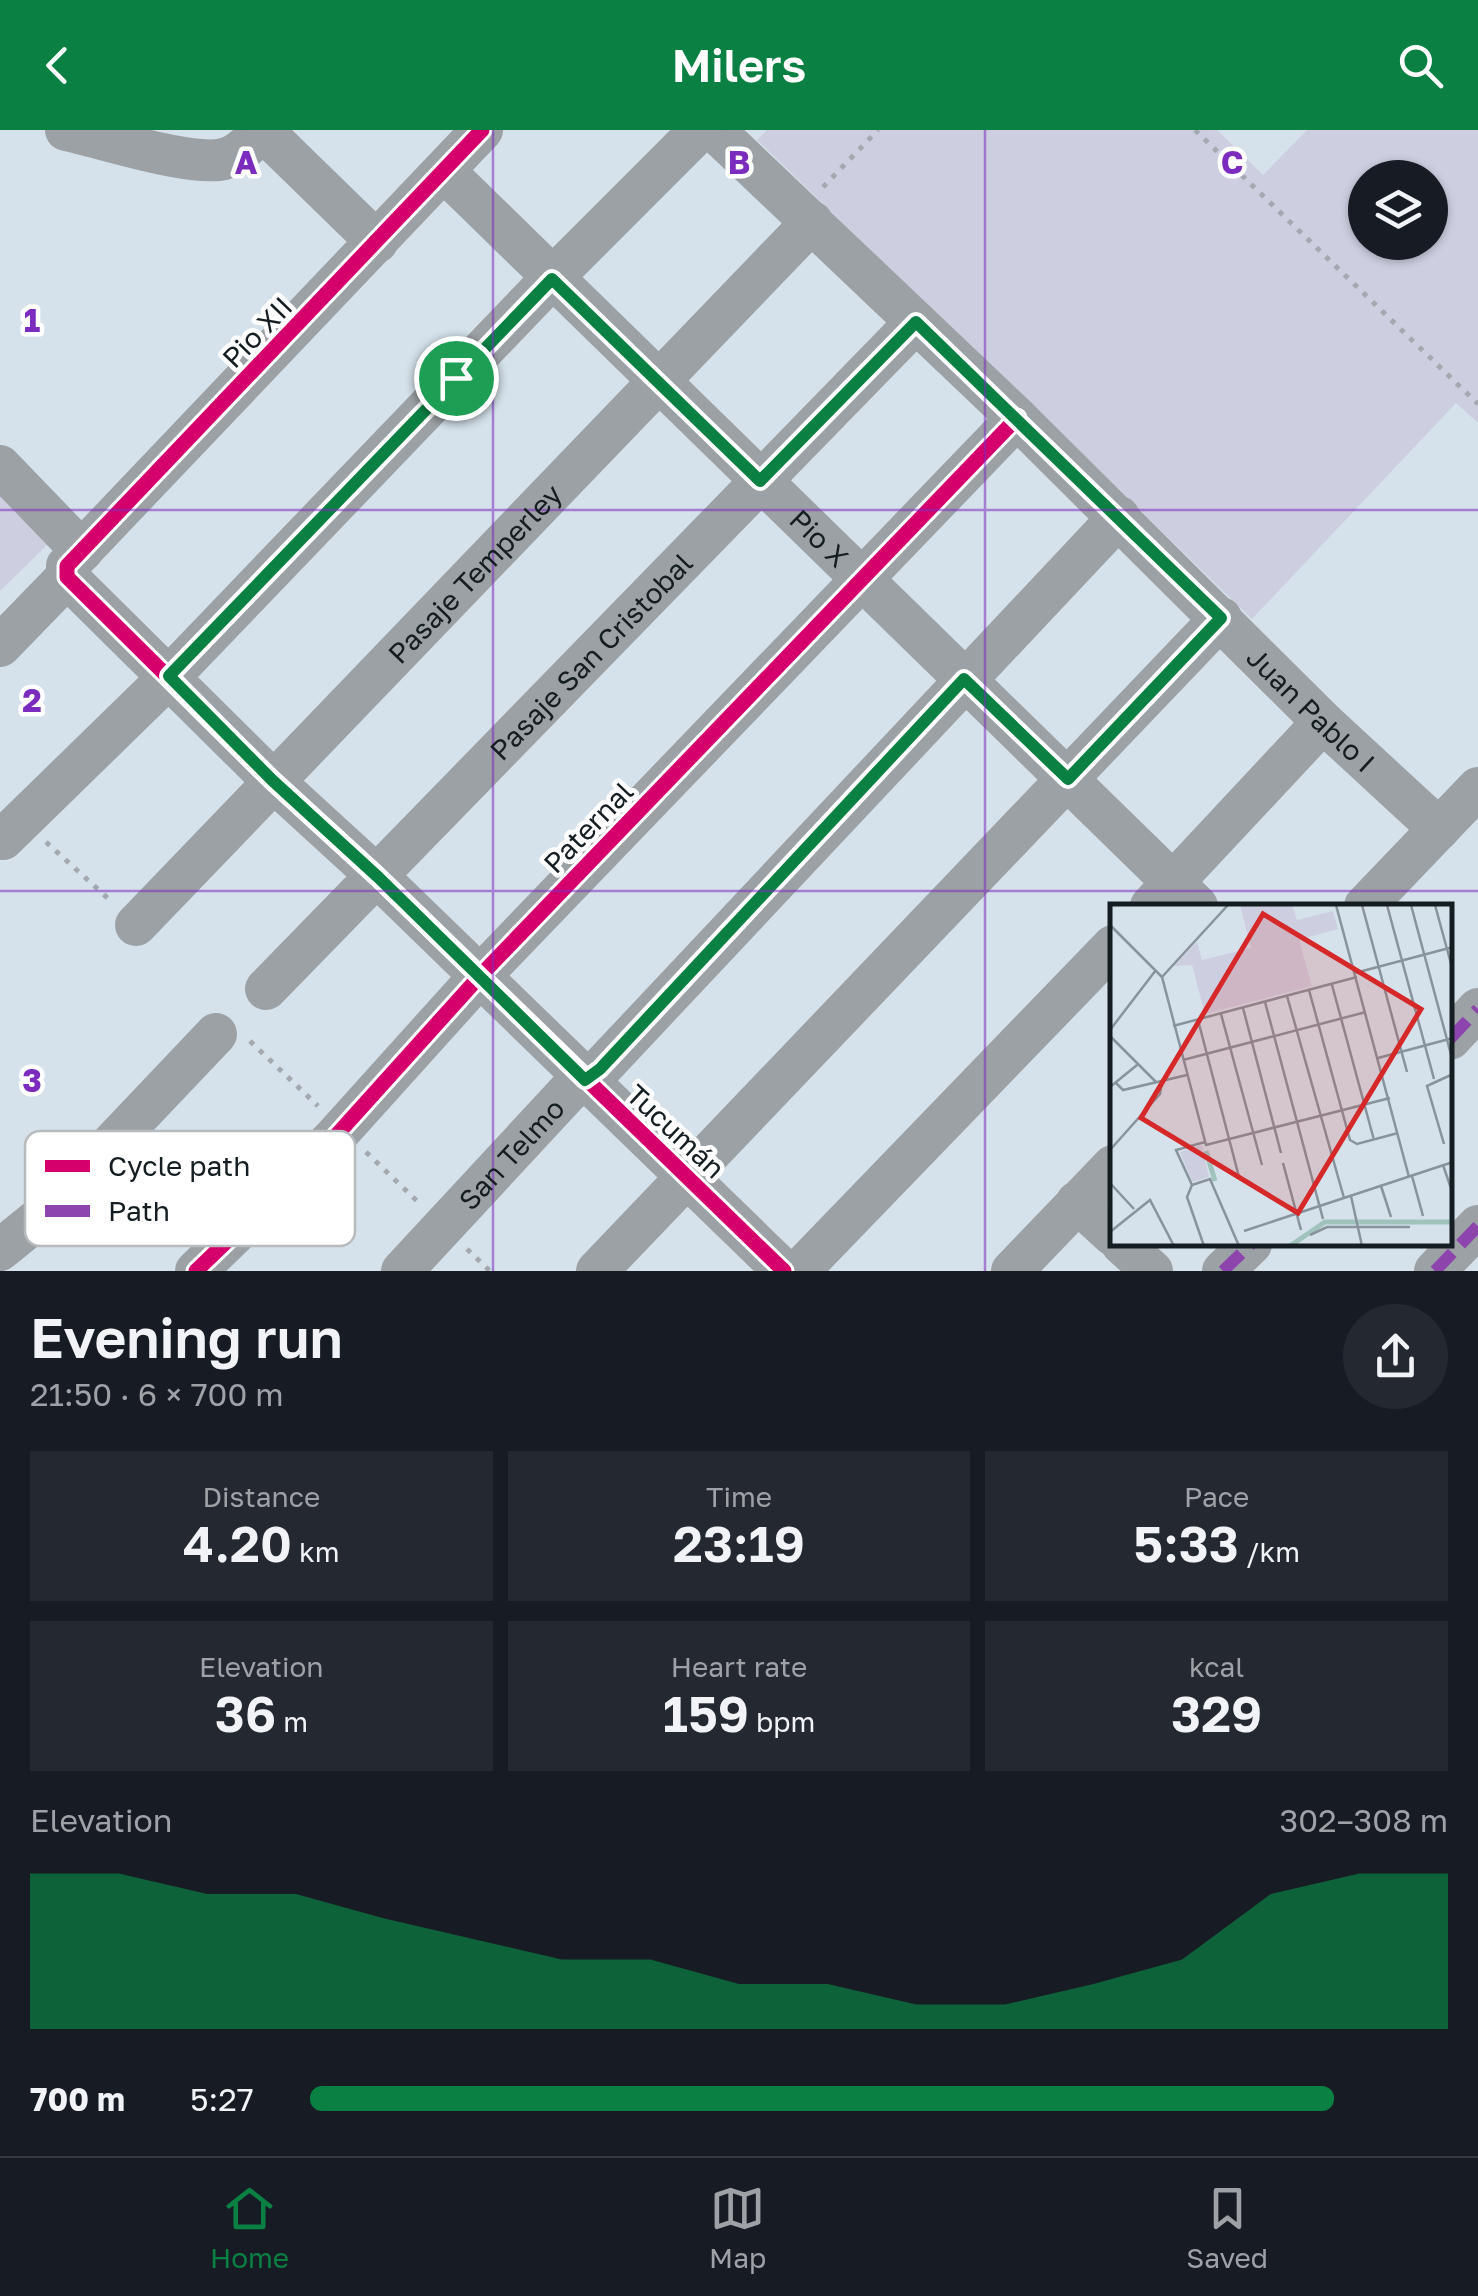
<!DOCTYPE html>
<meta charset="utf-8">
<style>
:root{--surface:#171b24;--page:#242831;--text:#f1f3f6;--muted:#9ea1a6;--line:#363941;--accent:#0b8043}
body{margin:0;font-family:"Golos Text",sans-serif;background:var(--page);color:var(--text);height:100vh;display:flex;flex-direction:column;font-size:38px;white-space:nowrap}
*{box-sizing:border-box;margin:0}
p{font-size:32px;color:var(--muted)}
.icon{flex:none;width:55px;height:55px;fill:none;stroke:currentColor;stroke-width:2;stroke-linecap:round;stroke-linejoin:round}
.map{position:relative;height:1141px;overflow:hidden}
.drawer{display:flex;flex-direction:column;background:var(--surface);flex:1}
.drawer>*{flex:none}
.fabs{position:absolute;left:1348px;top:30px;display:grid;gap:20px}
.fabs a{display:grid;place-items:center;width:100px;height:100px;border-radius:50%;background:var(--surface);box-shadow:0 2px 8px #0004;font-size:50px}
.pin{position:absolute;display:grid;place-items:center;width:85px;height:85px;color:#fff;margin:-42px;border:5px solid #fff;border-radius:50%;box-shadow:0 2px 10px #0007}
.round{display:grid;place-items:center;flex:none;width:105px;height:105px;border-radius:52px;background:var(--page)}
.summary{display:flex;align-items:center;justify-content:space-between;height:170px;padding:0 30px}
h1{font-size:55px;font-weight:600;line-height:75px}
.stats{display:grid;grid-template-columns:repeat(3,1fr);gap:15px;height:170px;padding:10px 30px}
.stats div{display:grid;align-content:center;border-radius:0px;background:var(--page);text-align:center}
.stats b{font-size:50px;font-weight:600}
.stats small{font-size:28px;font-weight:400}
.stats p{font-size:28px}
.chart{height:280px;padding:20px 30px}
.chart p{display:flex;justify-content:space-between}
.chart svg{width:100%;height:180px;margin-top:10px;fill:var(--accent);opacity:.7}
ul{padding:0 30px;list-style:none;font-size:32px}
li{display:grid;grid-template-columns:160px 120px 1fr;align-items:center;height:75px}
li i{height:25px;border-radius:12px;background:var(--accent)}
header{display:flex;justify-content:space-between;align-items:center;height:130px;padding:0 30px;background:var(--accent);color:#fff;font-size:45px;font-weight:600}
.tabs{display:flex;justify-content:space-around;align-items:center;height:140px;border-top:2px solid var(--line);background:var(--surface);font-size:28px;color:var(--muted)}
.tabs a{display:grid;justify-items:center;gap:5px}
.tabs .current{color:var(--accent)}
.map>svg:first-child{display:block}
.green{fill:#cdcfe1;fill-rule:evenodd}
.lines{fill:none;stroke-linecap:round;stroke-linejoin:round}
.path{stroke:#a3a9af;stroke-width:5;stroke-dasharray:5 8;stroke-linecap:butt}
.minor{stroke:#9ca1a5;stroke-width:42}
.quiet{stroke:#8e44ad;stroke-width:12;stroke-dasharray:25 12;stroke-linecap:butt}
.cycleway-casing{stroke:#fff;stroke-width:21}
.cycleway{stroke:#d6006c;stroke-width:15}
.route-casing{stroke:#fff;stroke-width:20}
.route{stroke:#0b8043;stroke-width:12}
.grid{fill:none;stroke:#7b2cbf;stroke-width:2.5;stroke-opacity:0.55}
.labels{text-anchor:middle;dominant-baseline:central;stroke-width:9;stroke-linejoin:round;paint-order:stroke}
.street-label{font-size:28px;fill:#141d22;stroke:#fff}
.inset-river{fill:none;stroke:#a1c3be;stroke-width:5}
.inset-road{fill:none;stroke:#88939b;stroke-width:2.5}
.view{fill:#d62828;fill-opacity:0.15;stroke:#d62828;stroke-width:5}
.inset-edge{fill:none;stroke:#141d22;stroke-width:5}
.key{fill:#fff;stroke:#b8bbbd;stroke-width:2.5}
.key-label{font-size:28px;fill:#141d22}
.grid-label{font-size:32px;text-anchor:middle;font-weight:bold;fill:#7b2cbf;stroke:#fff;stroke-width:9;stroke-linejoin:round;paint-order:stroke}
</style>
<header><svg class="icon" aria-label="back" viewBox="0 0 24 24"><path d="M15 5l-7 7 7 7"/></svg>Milers<svg class="icon" aria-label="search" viewBox="0 0 24 24"><circle cx="10" cy="10" r="6"/><path d="M15 15l6 6"/></svg></header>
<div class="map">
<svg width="1478" height="1141" viewBox="0 0 1478 1141">
<rect width="100%" height="100%" fill="#d5e2eb"/>
<path class="green" d="M767 0H1217L1263 45 1307 0H1478V293L1456 273 1252 489 757 10ZM1365 48H1430V112H1365Z
M0 365 50 412 0 461Z"/>
<g class="lines">
<path class="path" d="M1195 0 1478 274
M823 57 878 0
M46 712 112 772
M250 911 318 976
M366 1022 419 1073
M467 1119 490 1141"/>
<g class="minor">
<path d="M66 0C103 8 191 37 224 29 240 25 252 12 262 0"/>
<path d="M262 0 377 112"/>
<path d="M482 0 67 436V447L272 650 378 747 784 1141"/>
<path id="s1" d="M714 0 1017 288 1323 592 1439 699"/>
<path id="s2" d="M444 41 1197 776"/>
<path d="M0 336 82 421"/>
<path d="M0 516 67 447"/>
<path d="M3 709 169 547 551 149 700 0"/>
<path d="M1151 776 1323 592"/>
<path d="M1365 776 1478 658"/>
<path id="s3" d="M136 795 812 92"/>
<path id="s4" d="M266 859 916 192"/>
<path d="M1450 909 1478 879"/>
<path d="M1077 1072 1113 1105"/>
<path d="M1122 1114 1152 1141"/>
<path d="M0 1120 48 1081 216 904"/>
<path d="M196 1141 333 1009 479 847 1017 288"/>
<path id="s5" d="M402 1141 568 962 600 939 1119 387"/>
<path d="M597 1141 1221 488"/>
<path d="M799 1141 1113 816"/>
<path d="M1012 1141 1113 1036"/>
<path d="M1223 1141 1251 1114"/>
<path d="M1435 1141 1478 1096"/>
</g>
<path class="quiet" d="M1450 909 1478 879
M1223 1141 1251 1114
M1435 1141 1478 1096"/>
<g class="cycleway-casing">
<path id="cycleway" d="M482 0 67 436V447L272 650 378 747 784 1141
M196 1141 333 1009 479 847 1017 288"/>
</g>
<use href="#cycleway" class="cycleway"/>
</g>
<g class="lines">
<g class="route-casing">
<path id="route" d="M552 149 760 351 916 192 1221 488 1068 649 964 549 600 939 585 950 378 747 272 650 169 546Z"/>
</g>
<use href="#route" class="route"/>
</g>
<path class="grid" d="M493 0V1141M985 0V1141M0 380H1478M0 761H1478"/>
<g class="labels">
<g class="street-label">
<text transform="translate(257 202) rotate(-46)">Pio XII</text>
<text stroke="none"><textPath href="#s2" startOffset="525">Pio X</textPath></text>
<text stroke="none"><textPath href="#s3" startOffset="488">Pasaje Temperley</textPath></text>
<text stroke="none"><textPath href="#s4" startOffset="465">Pasaje San Cristobal</textPath></text>
<text stroke="none"><textPath href="#s1" startOffset="832">Juan Pablo I</textPath></text>
<text transform="translate(588 697) rotate(-46)">Paternal</text>
<text transform="translate(676 1001) rotate(43)">Tucumán</text>
<text stroke="none"><textPath href="#s5" startOffset="160">San Telmo</textPath></text>
</g>
</g>
<g transform="translate(1110 774)">
<rect width="342" height="342" fill="#d5e2eb"/>
<path d="M130 1H182L187 16 223 7 228 25 189 36 202 82 95 110 82 61 64 62 87 38 92 56 141 44ZM92 241 99 273 82 278 70 248Z" fill="#cdcfe1"/>
<path class="inset-river" d="M96 247 105 277M180 342 215 318H343"/>
<path class="inset-road" d="M226 1 299 273M252 1 297 168M277 1 324 175M301 1 343 158M325 1 343 67M0 21 52 73 96 241 280 194M245 69 343 43M52 73 118 1M222 81 264 236M199 86 240 236 247 240 288 229M177 92 234 294M155 98 213 315M133 104 171 249M111 110 152 261M88 116 129 273M63 122 247 73M0 126 46 66M0 132 46 178M268 154 343 134M73 156 256 108M6 179 13 186 77 171M0 183 27 161M334 240 317 182 343 170M0 246 50 190 52 178M173 259 191 326M333 261 343 290M302 272 313 312M0 279 24 305M82 281 100 275 129 342M271 282 281 313M241 292 252 342M134 327 343 258M0 328 40 296 64 342M200 331 217 323H300M94 342 77 293 82 281 66 246 95 238"/>
<path class="view" d="M153 10 311 105 188 309 31 214Z"/>
<rect width="342" height="342" class="inset-edge"/>
</g>
<rect x="25" y="1001" width="330" height="115" rx="15" class="key"/>
<rect x="45" y="1030" width="45" height="12" fill="#d6006c"/>
<rect x="45" y="1075" width="45" height="12" fill="#8e44ad"/>
<g class="key-label">
<text x="108" y="1046">Cycle path</text>
<text x="108" y="1091">Path</text>
</g>
<g class="grid-label">
<text x="246" y="44">A</text>
<text x="739" y="44">B</text>
<text x="1232" y="44">C</text>
<text x="32" y="202">1</text>
<text x="32" y="582">2</text>
<text x="32" y="962">3</text>
</g>
</svg>
<div class="fabs">
<a><svg class="icon" aria-label="layers" viewBox="0 0 24 24"><path d="M12 4l9 5-9 5-9-5zM3 14l9 5 9-5"/></svg></a>
</div>
<div class="pin" style="left:456px;top:248px;background:#1e9e55"><svg class="icon" aria-label="arrive" viewBox="0 0 24 24"><path d="M6 21V4h12l-3 4 3 4H6"/></svg></div>
</div>
<section class="drawer">
<div class="summary"><div><h1>Evening run</h1><p>21:50 · 6 × 700 m</p></div><a class="round"><svg class="icon" aria-label="share" viewBox="0 0 24 24"><path d="M12 15V3M7 8l5-5 5 5M5 13v7h14v-7"/></svg></a></div>
<div class="stats">
<div><p>Distance</p><b>4.20<small> km</small></b></div>
<div><p>Time</p><b>23:19</b></div>
<div><p>Pace</p><b>5:33<small> /km</small></b></div>
</div>
<div class="stats">
<div><p>Elevation</p><b>36<small> m</small></b></div>
<div><p>Heart rate</p><b>159<small> bpm</small></b></div>
<div><p>kcal</p><b>329</b></div>
</div>
<div class="chart"><p><span>Elevation</span>302–308 m</p>
<svg viewBox="0 0 160 44" preserveAspectRatio="none"><path d="M0 44V6L10 6L20 11L30 11L40 17L50 22L60 27L70 27L80 33L90 33L100 38L110 38L120 33L130 27L140 11L150 6L160 6V44z"/></svg>
</div>
<ul>
<li><b>700 m</b>5:27<i style="width:90%"></i></li>
</ul>
</section>
<nav class="tabs">
<a class="current"><svg class="icon" aria-label="home" viewBox="0 0 24 24"><path d="M3 11l9-7 9 7M6 9v11h12V9"/></svg>Home</a>
<a><svg class="icon" aria-label="map" viewBox="0 0 24 24"><path d="M3 6l6-2 6 2 6-2v14l-6 2-6-2-6 2zM9 4v14M15 6v14"/></svg>Map</a>
<a><svg class="icon" aria-label="saved" viewBox="0 0 24 24"><path d="M7 4h10v16l-5-4-5 4z"/></svg>Saved</a>
</nav>
